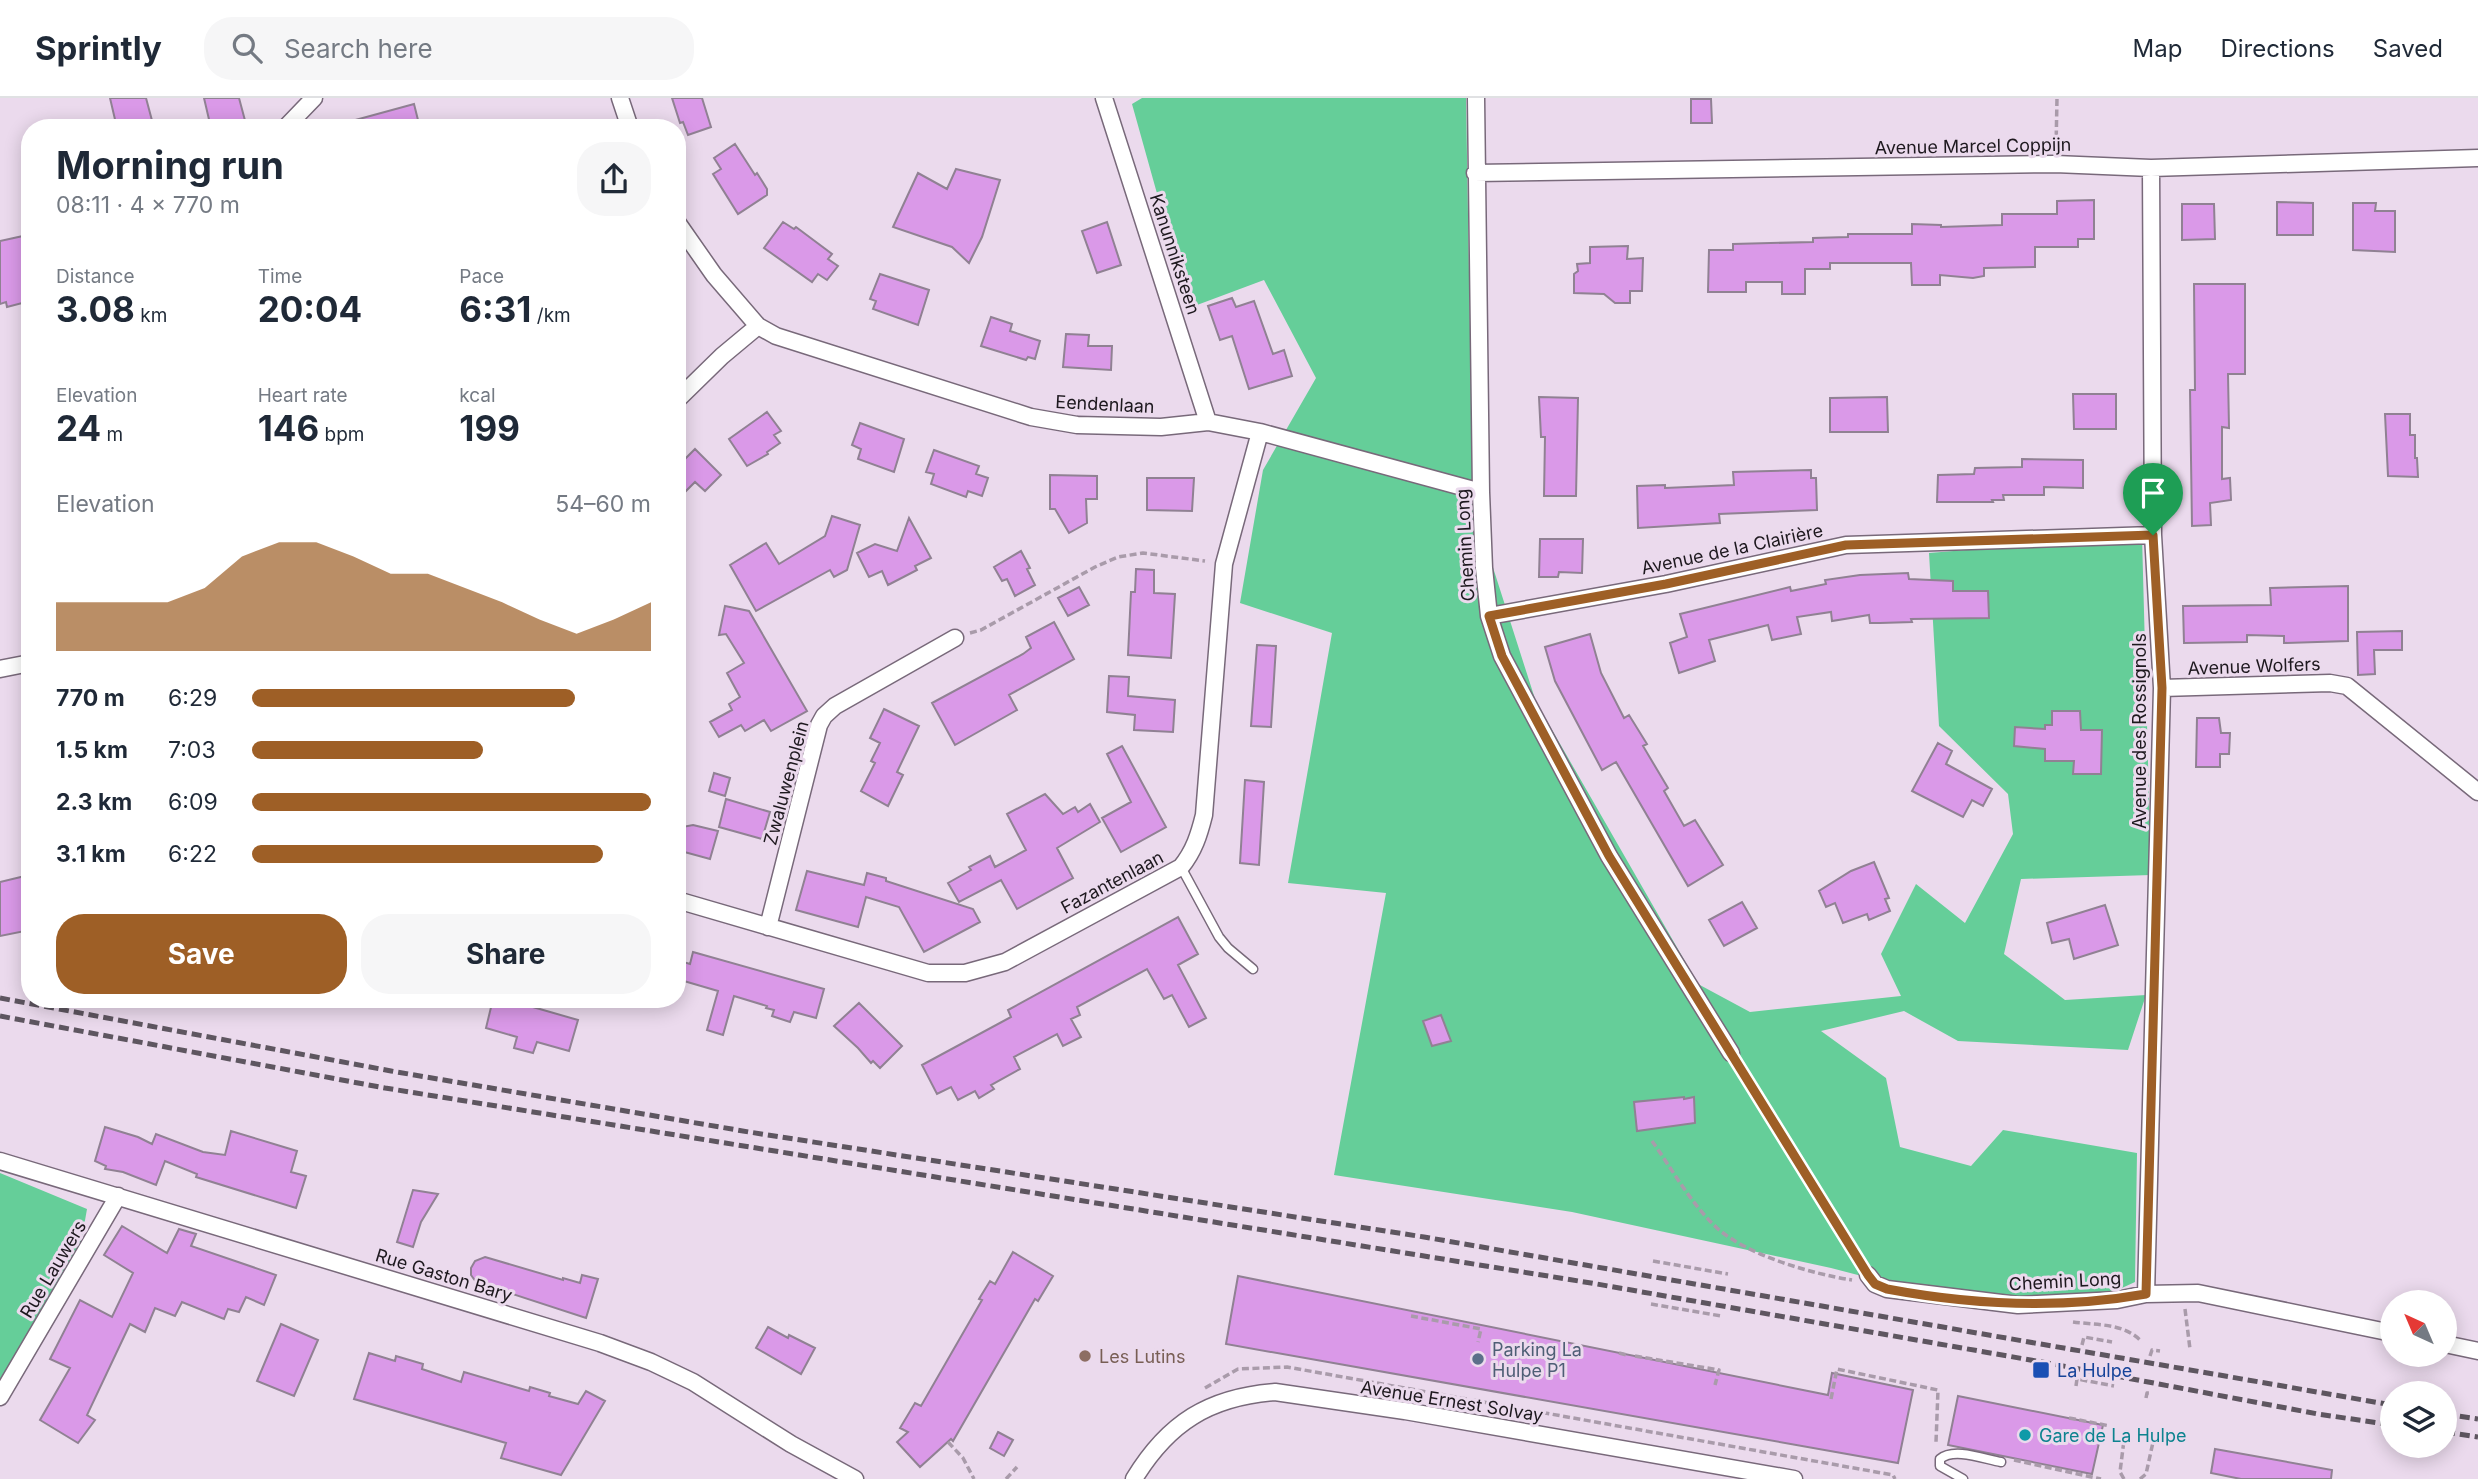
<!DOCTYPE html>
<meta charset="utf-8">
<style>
:root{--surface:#fff;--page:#f6f6f7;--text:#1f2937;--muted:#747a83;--line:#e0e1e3;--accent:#9e5f26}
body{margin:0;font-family:Inter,sans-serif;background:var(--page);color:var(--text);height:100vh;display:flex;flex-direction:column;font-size:26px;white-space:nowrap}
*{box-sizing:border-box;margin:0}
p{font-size:23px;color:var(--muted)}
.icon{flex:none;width:38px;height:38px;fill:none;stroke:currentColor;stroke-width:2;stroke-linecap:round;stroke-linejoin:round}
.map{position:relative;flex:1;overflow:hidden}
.sheet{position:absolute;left:21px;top:21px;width:665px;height:889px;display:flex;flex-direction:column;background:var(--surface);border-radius:28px;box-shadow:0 4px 18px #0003}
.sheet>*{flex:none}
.needle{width:46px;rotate:316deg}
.fabs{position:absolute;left:2380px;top:1192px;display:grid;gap:14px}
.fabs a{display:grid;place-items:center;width:77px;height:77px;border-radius:50%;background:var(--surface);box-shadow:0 4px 18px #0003;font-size:35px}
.pin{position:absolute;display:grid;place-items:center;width:60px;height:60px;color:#fff;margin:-72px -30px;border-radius:50% 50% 50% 0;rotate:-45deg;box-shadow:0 0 7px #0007}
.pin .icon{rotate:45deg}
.round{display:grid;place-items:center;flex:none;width:74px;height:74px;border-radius:28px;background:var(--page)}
.head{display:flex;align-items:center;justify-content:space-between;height:119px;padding:0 35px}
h1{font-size:38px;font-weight:700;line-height:52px}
.figures{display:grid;grid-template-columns:repeat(3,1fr);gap:10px;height:119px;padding:7px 35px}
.figures div{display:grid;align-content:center}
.figures b{font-size:35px;font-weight:700}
.figures small{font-size:19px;font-weight:400}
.figures p{font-size:19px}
.chart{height:196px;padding:14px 35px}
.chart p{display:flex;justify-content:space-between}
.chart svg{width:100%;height:126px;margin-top:7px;fill:var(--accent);opacity:.7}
.primary-button{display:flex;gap:14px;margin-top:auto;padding:14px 35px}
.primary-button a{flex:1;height:80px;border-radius:28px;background:var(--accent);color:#fff;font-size:28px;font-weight:700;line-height:80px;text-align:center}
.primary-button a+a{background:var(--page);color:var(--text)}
ul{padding:0 35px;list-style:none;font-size:23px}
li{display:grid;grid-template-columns:112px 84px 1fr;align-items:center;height:52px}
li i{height:18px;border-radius:9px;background:var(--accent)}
header{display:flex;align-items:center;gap:42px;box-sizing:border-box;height:98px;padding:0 35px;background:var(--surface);border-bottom:2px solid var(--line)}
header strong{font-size:33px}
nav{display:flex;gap:38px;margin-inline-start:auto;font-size:24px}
.search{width:490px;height:63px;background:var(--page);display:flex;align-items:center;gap:18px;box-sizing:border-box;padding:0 24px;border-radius:28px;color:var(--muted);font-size:26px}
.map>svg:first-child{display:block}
.green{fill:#65ce99}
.building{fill:#da99e8;stroke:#908193;stroke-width:2}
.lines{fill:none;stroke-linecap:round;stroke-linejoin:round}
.service-casing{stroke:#78697a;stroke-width:11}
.minor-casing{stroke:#78697a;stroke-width:19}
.path{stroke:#a99baa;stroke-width:3.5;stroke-dasharray:7 3.5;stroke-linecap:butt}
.service{stroke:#fff;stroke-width:8}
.minor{stroke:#fff;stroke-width:16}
.rail{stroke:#5e5660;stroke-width:5;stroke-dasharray:10 5;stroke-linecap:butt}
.route-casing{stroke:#fff;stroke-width:14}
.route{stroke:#9e5f26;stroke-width:9}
.education-dot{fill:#8d6e63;stroke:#ebdaed;stroke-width:2.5}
.service-dot{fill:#5c6f8a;stroke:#ebdaed;stroke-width:2.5}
.transit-dot{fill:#1a4fb4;stroke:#ebdaed;stroke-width:2.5}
.culture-dot{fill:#0f9aa8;stroke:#ebdaed;stroke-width:2.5}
.labels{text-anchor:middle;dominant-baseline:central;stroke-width:6;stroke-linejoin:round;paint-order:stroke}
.street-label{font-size:18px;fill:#1d181e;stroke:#ebdaed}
.service-label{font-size:18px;fill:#4e5e75;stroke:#ebdaed;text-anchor:start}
.education-label{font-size:18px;fill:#785e54;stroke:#ebdaed;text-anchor:start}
.transit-label{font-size:18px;fill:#164399;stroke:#ebdaed;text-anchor:start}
.culture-label{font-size:18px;fill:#0d838f;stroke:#ebdaed;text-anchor:start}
</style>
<header>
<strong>Sprintly</strong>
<div class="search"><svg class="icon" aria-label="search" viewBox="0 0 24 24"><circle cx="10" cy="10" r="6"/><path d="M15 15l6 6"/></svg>Search here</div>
<nav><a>Map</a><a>Directions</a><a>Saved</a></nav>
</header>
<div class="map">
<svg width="2478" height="1381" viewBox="0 0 2478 1381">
<rect width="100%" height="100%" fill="#ebdaed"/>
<path class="green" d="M1142 0H1466L1473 407 1536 604 1698 886 1750 914 1901 898 1881 856 1916 786 1965 825 2013 736 2008 696 1939 628 1929 455 2142 438 2151 777 2021 781 2004 856 2065 902 2146 897 2128 952 1958 943 1904 913 1821 933 1886 980 1900 1049 1971 1068 2003 1032 2137 1055 2135 1184 2111 1195 2010 1202 1950 1201 1831 1170 1572 1114 1334 1077 1386 795 1288 785 1332 535 1240 505 1263 372 1316 280 1264 182 1189 210 1132 6Z
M0 1075 87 1111 80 1151 0 1285Z"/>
<path class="building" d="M110 0H146L154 30H117Z
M204 0H239L247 30H211Z
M672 0H702L711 29 688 37 683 24 680 25Z
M1691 1H1711L1712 25H1691Z
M414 6 420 30H349L348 24Z
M735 46 755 77 757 75 767 91V97L738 116 713 76 721 71 714 60Z
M956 71 1000 82 982 139 969 165 952 149 893 129 918 75 947 91Z
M2094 102V141H2078V149H2035V169L1984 170V178L1973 180 1940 177V187H1912L1911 165H1830V171H1805V196H1782V184H1746V194H1708L1709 152H1733V146L1813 144V140L1848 139V136H1912V126L1941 127V129L2002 127V116H2057V103Z
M2277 104 2313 105V137H2277Z
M2353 105H2376L2375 113H2395V154L2353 152Z
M2182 106H2214L2215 141 2182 142Z
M783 124 794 131 796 129 832 156 828 161 838 168 827 182 818 176 812 184 764 150Z
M1107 124 1121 167 1097 175 1082 133Z
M23 138 30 168V203L7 209 6 204 0 206V143Z
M1628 148 1627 161 1643 160 1642 193H1630V205H1615L1604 196 1574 195V176L1578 173 1577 166 1590 165V149Z
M880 176 929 192 918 227 873 211 876 203 870 201Z
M2194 186H2245V276H2228L2229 330 2222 329V381L2230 380 2231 402 2210 405 2211 427 2192 428 2190 292H2195Z
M1232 200 1236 209 1254 203 1273 256 1284 252 1292 278 1249 291 1232 238 1220 242 1208 208Z
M991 219 1012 226 1010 233 1040 243 1035 261 1028 259 1026 262 981 248Z
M1066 236 1089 237 1088 248H1112L1111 272 1063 269Z
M2073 296H2116V331H2074Z
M1539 299 1578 300 1576 398H1544L1545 339H1541Z
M1887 299 1888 334H1830V300Z
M767 314 781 333 774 337 780 345 767 354 768 356 747 368 729 341Z
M2385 316H2410V337H2415V360H2417L2418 379 2388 378Z
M860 325 904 341 894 374 858 361 861 351 852 347Z
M695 351 721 377 705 393 695 384 677 402V369Z
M934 352 979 368 976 376 988 380 982 398 968 393 966 399 931 386 934 376 926 374Z
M2022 361 2083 362V390L2044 389V397H2003L2004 402H1992L1993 404H1937L1938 377 1974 376 1975 370 2022 369Z
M1811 372V380H1816L1817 412 1719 416 1720 425 1638 430 1637 388 1665 387V390L1734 387 1733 374Z
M1050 377 1097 378V401H1086L1087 425 1069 435 1055 411H1050Z
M1147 380H1194L1192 413 1147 412Z
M832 418 860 427 847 472 834 479 830 472 756 513 730 467 766 445 779 466 825 438Z
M909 420 931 460 915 468 917 472 888 487 882 473 869 479 857 455 875 446 897 453Z
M1540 441H1583L1582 475 1559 474 1558 479H1539Z
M1021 453 1030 470 1027 471 1035 487 1015 498 1007 481 1002 483 994 469Z
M1136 471 1154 472V495L1175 496 1171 560 1128 557 1131 494H1135Z
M1908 475 1909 481 1953 483V493H1988L1989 520 1911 521 1912 524 1880 525H1870L1869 517 1832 523 1831 514 1797 519 1801 536 1772 542 1768 527 1709 542 1715 563 1679 575 1670 545 1687 539 1680 516 1790 489 1791 493 1826 486 1825 482 1860 477Z
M2348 488V543L2284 545V538L2247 537V544L2184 545 2183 508 2271 507 2270 490Z
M1079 489 1089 507 1068 518 1058 500Z
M725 508 749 513 807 613 771 633 764 622 745 633 741 627 719 639 710 624 732 612 729 606 740 599 727 575 744 565 726 536 719 537Z
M1054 524 1074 561 1009 597 1017 612 955 647 932 605 1023 556 1031 550 1026 539Z
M2402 533V552H2374L2375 576 2358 577 2357 534Z
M1590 536 1601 575 1624 620 1629 617 1647 646 1643 648 1668 690 1664 693 1684 728 1695 722 1723 767 1688 788 1616 664 1602 672 1555 583 1545 549Z
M1257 547 1276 548 1271 629 1251 628Z
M1109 578 1129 579 1128 598 1175 602 1173 634 1134 632 1135 617 1107 614Z
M884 611 919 628 897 674 903 677 888 708 861 693 875 665 871 663 880 645 870 640Z
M2052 613H2080L2081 632H2102L2101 676H2073L2074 663H2045V651L2014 648 2015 629 2045 631V627H2052Z
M2197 620H2219L2221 635H2230L2229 656H2220V669H2196Z
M1938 645 1952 653 1946 666 1992 691 1983 708 1972 702 1963 719 1912 693Z
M1122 648 1166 729 1121 754 1102 720 1131 704 1107 656Z
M714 675 730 680 725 698 709 693Z
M1245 682 1264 684 1259 767 1240 765Z
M1045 696 1063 716 1075 709 1078 714 1090 706 1100 724 1057 750 1073 780 1017 811 1001 782 959 804 948 785 971 772 969 769 990 758 995 769 1026 752 1007 716Z
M726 701 770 714 762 741 719 729Z
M693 727 718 733 710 761 677 752V730Z
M1874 764 1889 800 1885 801 1890 813 1869 822 1867 816 1843 825 1835 805 1826 809 1819 793 1851 773Z
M807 773 864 787 867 775 886 780V783L973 811 980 824 924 854 899 809 866 799 858 829 796 812Z
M25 778 30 798V832L0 838V784Z
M1742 804 1757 830 1724 848 1709 822Z
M2105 807 2118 847 2074 861 2069 841 2052 845 2047 825Z
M1178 819 1198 856 1178 867 1206 920 1189 929 1172 897 1164 901 1147 871 1077 909 1080 917 1071 921 1081 939 1063 948 1057 936 1014 959 1020 971 991 987 994 991 979 1000 975 993 958 1002 951 989 937 996 922 967 1011 919 1008 912Z
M693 854 824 891 816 920 794 914 790 924 772 918 774 912 766 910 767 908 734 898 723 937 707 932 718 893 677 881V862L690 866Z
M493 901H505L578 922 569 953 537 944 533 955 514 950 517 939 486 930Z
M859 905 902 948 880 970 873 963 871 965 858 950 834 928Z
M1441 917 1451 943 1432 948 1423 923Z
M1684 999V1001L1694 999 1695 1025 1637 1033 1634 1004Z
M105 1029 138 1039 152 1046 156 1036 203 1054 225 1057 231 1033 297 1053 291 1074 306 1078 296 1110 196 1079 197 1076 165 1063 156 1087 123 1074 105 1071 106 1068 95 1063Z
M413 1092 438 1096 421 1124 413 1149 397 1144Z
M122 1128 167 1155 179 1131 196 1136 191 1148 276 1177 264 1207 246 1199 239 1214 228 1211 224 1221 182 1204 175 1218 155 1210 145 1234 130 1226 87 1317 95 1322 78 1345 40 1322 70 1270 50 1261 80 1202 112 1219 133 1175 104 1157Z
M1013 1154 1053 1178 1038 1203 1035 1201 953 1343 951 1341 920 1369 897 1344 908 1334 900 1330 915 1305 921 1308 982 1202 979 1201 990 1183 995 1186Z
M485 1159 563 1182V1180L580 1185 582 1177 598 1181 586 1220 476 1184 471 1177V1170L475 1163Z
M1238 1178 1828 1297 1832 1275 1913 1292 1898 1365 1226 1246Z
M281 1226 318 1242 294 1298 257 1283Z
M768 1229 788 1240 789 1237 815 1250 801 1276 756 1250Z
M369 1255 395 1263 396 1258 423 1266 422 1271 461 1284 464 1274 529 1293 530 1289 550 1295 549 1298 578 1306 586 1293 605 1303 561 1377 501 1360 506 1345 354 1301Z
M1958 1298 2103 1327 2092 1376 1948 1347Z
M998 1334 1013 1342 1004 1358 990 1350Z
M2215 1351 2332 1372 2331 1381H2241L2211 1375Z"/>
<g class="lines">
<g class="service-casing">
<path id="service" d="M1181 769 1219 839 1228 850 1253 871
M1963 1381 1940 1368V1361C1954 1349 1984 1361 2001 1364"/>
</g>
<g class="minor-casing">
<path id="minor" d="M620 0 630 30
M1104 0 1208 324
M1476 0 1481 394 1484 470 1489 518 1502 558 1609 758 1731 955
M285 30 314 0
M1475 75 2055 66 2151 70 2478 60
M677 124 714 177 758 228
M677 302 722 258 758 228 776 238 1031 319 1077 327 1161 329 1208 324 1260 334 1481 394
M1489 518 1666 486 1846 447 2153 437
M0 571 30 565
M2162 590 2330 585 2347 588 2478 694
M677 802 928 875H965L1005 864 1181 769C1194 753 1199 737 1204 717L1224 466 1260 334
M768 829 819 627 824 618 835 608 955 540
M0 1063 600 1245 651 1264 693 1284 791 1346 855 1381
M1868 1177 1875 1186 1887 1191 2018 1207 2117 1202 2146 1196 2198 1195 2392 1235
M2146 1196 2162 590 2153 437 2151 70
M2445 1246 2478 1253
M0 1299 118 1098
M1134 1381C1168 1325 1209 1299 1275 1294L1405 1313 1794 1381"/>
</g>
<path class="path" d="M2056 50 2057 0
M970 535 981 532 1095 469 1118 459 1143 455 1205 463
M1740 970 1859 1163
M1652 1043C1672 1071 1691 1106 1717 1130 1747 1157 1812 1176 1852 1182
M1653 1163 1728 1176
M1651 1206 1721 1218
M2185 1211 2190 1251
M1411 1218 1481 1231 1478 1244
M2073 1224C2095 1227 2123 1225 2140 1242
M2082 1247 2084 1239 2112 1244
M1619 1255 1627 1257
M1635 1258 1719 1272 1715 1287
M2150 1258 2152 1252 2160 1253
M2076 1288 2077 1281 2114 1288
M1205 1290 1238 1271 1287 1269 1893 1377 1895 1381
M2146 1300 2147 1295H2151
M1831 1301 1837 1271 1938 1292 1936 1344 1939 1345
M2069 1320 2110 1328
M2155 1335 2171 1338V1335
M948 1344 963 1360 974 1381
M2014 1362 2101 1381
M1006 1381 1017 1369
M2124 1381 2120 1374 2124 1342
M2140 1381 2146 1376 2155 1335 2143 1333"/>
<use href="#service" class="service"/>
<use href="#minor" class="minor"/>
<path class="rail" d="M0 900 391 973 749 1034 1424 1139 2392 1307
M0 918 385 990 1591 1185 2042 1264 2318 1316 2392 1327
M2445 1316 2478 1321
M2445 1334 2478 1339"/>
</g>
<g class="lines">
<g class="route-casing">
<path id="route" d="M2153 437 2162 590 2146 1196C2061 1211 1972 1207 1887 1191L1875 1186 1868 1177 1609 758 1502 558 1489 518 1666 486 1846 447Z"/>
</g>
<use href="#route" class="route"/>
</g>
<circle class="education-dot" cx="1085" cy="1258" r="7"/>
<circle class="service-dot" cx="1478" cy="1261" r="7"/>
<rect class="transit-dot" x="2032" y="1263" width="18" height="18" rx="3.5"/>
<circle class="culture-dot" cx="2025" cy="1337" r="7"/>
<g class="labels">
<g class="street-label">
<text transform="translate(1973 48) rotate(-1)">Avenue Marcel Coppijn</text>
<text transform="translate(1175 156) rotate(72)">Kanunniksteen</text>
<text transform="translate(1105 306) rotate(3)">Eendenlaan</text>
<text transform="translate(1465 447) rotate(-93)">Chemin Long</text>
<text transform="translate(1732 451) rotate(-12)">Avenue de la Clairière</text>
<text transform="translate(2254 568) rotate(-2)">Avenue Wolfers</text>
<text transform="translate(2139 633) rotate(-90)">Avenue des Rossignols</text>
<text transform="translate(786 685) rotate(-75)">Zwaluwenplein</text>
<text transform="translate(1112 784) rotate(-28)">Fazantenlaan</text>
<text transform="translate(53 1171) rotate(-59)">Rue Lauwers</text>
<text transform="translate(444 1177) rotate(17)">Rue Gaston Bary</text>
<text transform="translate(2065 1183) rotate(-3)">Chemin Long</text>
<text transform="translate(1452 1303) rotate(9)">Avenue Ernest Solvay</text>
</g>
<g class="service-label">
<text x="1492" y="1251">Parking La<tspan x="1492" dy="21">Hulpe P1</tspan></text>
</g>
<g class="education-label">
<text x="1099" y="1258">Les Lutins</text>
</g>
<g class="transit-label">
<text x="2057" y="1272">La Hulpe</text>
</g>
<g class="culture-label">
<text x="2039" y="1337">Gare de La Hulpe</text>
</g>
</g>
</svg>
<div class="fabs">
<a><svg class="needle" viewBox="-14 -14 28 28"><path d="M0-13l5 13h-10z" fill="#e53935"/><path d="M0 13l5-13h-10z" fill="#747a83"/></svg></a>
<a><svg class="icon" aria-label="layers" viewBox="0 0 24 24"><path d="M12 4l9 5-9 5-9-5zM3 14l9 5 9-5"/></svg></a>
</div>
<div class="pin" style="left:2153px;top:437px;background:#1e9e55"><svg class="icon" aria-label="arrive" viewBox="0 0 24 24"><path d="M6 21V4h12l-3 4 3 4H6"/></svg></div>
<section class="sheet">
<div class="head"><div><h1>Morning run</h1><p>08:11 · 4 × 770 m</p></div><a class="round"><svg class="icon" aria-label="share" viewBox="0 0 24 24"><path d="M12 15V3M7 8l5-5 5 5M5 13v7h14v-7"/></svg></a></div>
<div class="figures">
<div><p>Distance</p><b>3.08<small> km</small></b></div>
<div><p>Time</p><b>20:04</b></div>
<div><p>Pace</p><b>6:31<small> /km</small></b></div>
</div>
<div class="figures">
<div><p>Elevation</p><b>24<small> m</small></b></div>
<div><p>Heart rate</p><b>146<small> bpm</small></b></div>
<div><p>kcal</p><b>199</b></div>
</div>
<div class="chart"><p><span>Elevation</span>54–60 m</p>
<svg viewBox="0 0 160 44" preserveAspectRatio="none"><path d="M0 44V27L10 27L20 27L30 27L40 22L50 11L60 6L70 6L80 11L90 17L100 17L110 22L120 27L130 33L140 38L150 33L160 27V44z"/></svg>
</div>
<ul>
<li><b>770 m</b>6:29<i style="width:81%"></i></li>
<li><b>1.5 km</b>7:03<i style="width:58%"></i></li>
<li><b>2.3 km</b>6:09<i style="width:100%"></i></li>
<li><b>3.1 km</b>6:22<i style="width:88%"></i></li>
</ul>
<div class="primary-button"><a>Save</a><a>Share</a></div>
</section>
</div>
